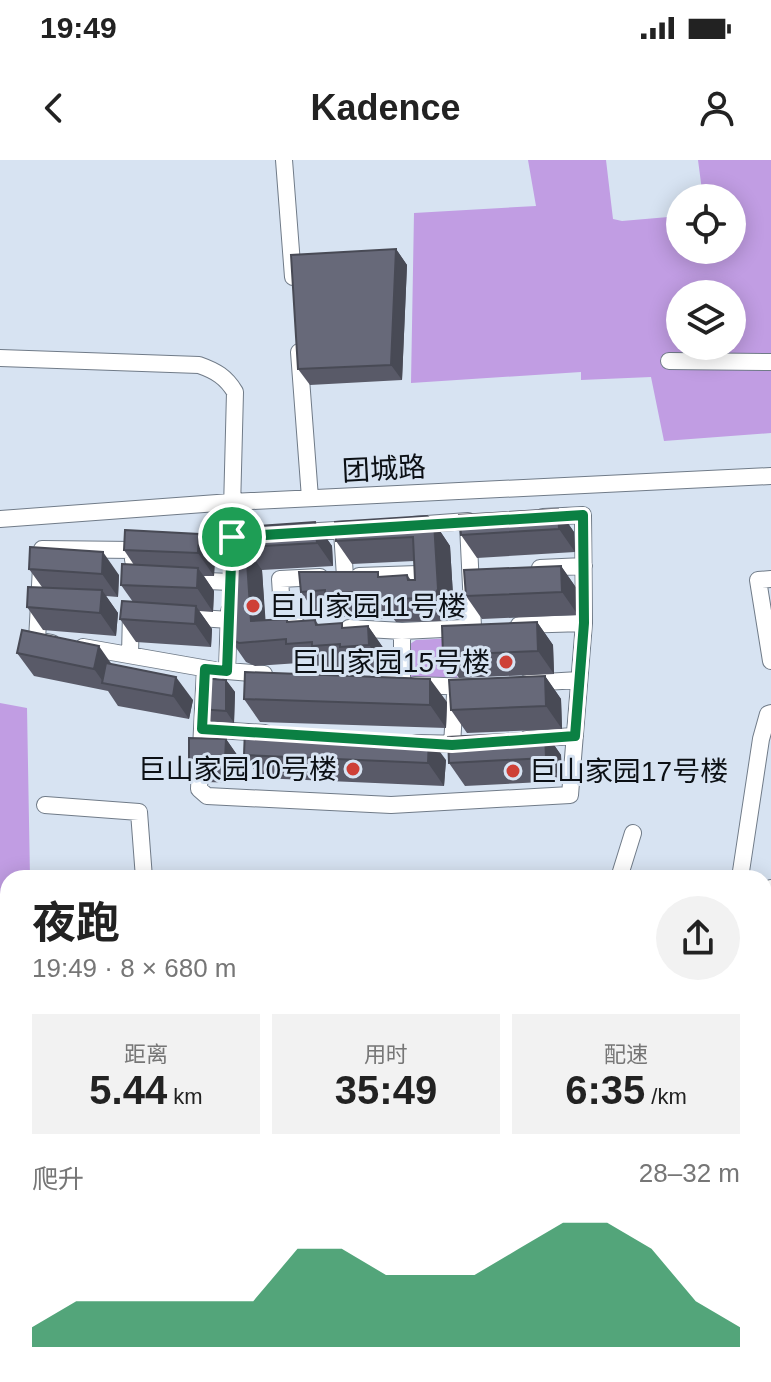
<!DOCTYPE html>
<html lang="zh">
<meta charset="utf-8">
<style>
:root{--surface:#fff;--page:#f2f2f2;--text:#222;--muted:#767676;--accent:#0b8043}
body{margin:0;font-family:Helvetica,"Noto Sans SC",sans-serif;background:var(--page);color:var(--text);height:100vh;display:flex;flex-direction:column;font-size:30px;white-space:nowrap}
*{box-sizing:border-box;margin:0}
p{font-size:26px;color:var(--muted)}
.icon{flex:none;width:44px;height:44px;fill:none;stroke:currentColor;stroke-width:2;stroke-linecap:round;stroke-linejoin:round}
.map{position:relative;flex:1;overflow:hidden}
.drawer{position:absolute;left:0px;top:710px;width:772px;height:512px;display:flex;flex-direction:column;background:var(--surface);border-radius:24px 24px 0 0;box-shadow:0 4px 20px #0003}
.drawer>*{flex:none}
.controls{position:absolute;left:666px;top:24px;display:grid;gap:16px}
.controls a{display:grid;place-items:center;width:80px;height:80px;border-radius:50%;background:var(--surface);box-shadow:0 4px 20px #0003;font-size:40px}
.pin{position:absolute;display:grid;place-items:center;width:68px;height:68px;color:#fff;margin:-34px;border:4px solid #fff;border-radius:50%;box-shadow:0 2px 8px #0007}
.round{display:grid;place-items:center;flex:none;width:84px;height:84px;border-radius:42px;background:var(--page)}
.summary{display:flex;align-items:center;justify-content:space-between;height:136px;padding:0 32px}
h1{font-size:44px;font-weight:700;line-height:60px}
.figures{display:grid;grid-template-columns:repeat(3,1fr);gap:12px;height:136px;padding:8px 32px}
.figures div{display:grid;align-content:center;border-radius:0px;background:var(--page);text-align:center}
.figures b{font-size:40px;font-weight:700}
.figures small{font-size:22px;font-weight:400}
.figures p{font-size:22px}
.chart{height:224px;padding:16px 32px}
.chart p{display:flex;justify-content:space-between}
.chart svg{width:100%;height:144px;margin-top:8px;fill:var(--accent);opacity:.7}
.status{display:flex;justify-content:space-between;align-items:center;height:56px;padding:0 40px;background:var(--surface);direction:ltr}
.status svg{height:22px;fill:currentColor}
header{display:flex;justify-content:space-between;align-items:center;height:104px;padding:0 32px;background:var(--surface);font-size:36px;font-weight:700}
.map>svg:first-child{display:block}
.green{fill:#c19de3;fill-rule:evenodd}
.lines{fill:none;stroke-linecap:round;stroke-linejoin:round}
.minor-casing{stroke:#707b88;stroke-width:18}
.minor{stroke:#fff;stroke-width:16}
.wall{fill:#595a68}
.shaded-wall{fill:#484a55}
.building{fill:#676979;stroke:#484a55;stroke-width:2}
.route-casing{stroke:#fff;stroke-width:16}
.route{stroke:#0b8043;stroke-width:10}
.poi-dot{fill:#ce4037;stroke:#d7e3f2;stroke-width:3}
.labels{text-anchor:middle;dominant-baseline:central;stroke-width:6;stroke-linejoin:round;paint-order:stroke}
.street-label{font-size:28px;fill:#0c1015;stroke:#d7e3f2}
.poi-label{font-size:28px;fill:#0c1015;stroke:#d7e3f2;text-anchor:start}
</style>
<div class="status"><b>19:49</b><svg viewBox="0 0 49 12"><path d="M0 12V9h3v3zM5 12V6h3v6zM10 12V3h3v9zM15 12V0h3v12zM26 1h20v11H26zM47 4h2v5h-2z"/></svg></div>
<header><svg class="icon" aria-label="back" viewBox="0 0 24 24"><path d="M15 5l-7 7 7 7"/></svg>Kadence<svg class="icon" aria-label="person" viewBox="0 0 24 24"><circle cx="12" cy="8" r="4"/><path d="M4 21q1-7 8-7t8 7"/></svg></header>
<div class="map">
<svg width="771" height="1222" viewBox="0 0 771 1222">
<rect width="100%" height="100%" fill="#d7e3f2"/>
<path class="green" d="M528 0H606L613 59 622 61 680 56V90H732V38H703L698 0H771V273L664 281 651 217 581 220V212L411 223 414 53 536 46ZM680 134H732V186H680Z
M454 478 458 525 409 524 407 486 416 480Z
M0 543 27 548 30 718H8V1000L0 1001Z"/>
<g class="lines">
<g class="minor-casing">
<path id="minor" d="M284 0 293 117
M299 192 310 338
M0 198 199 205C216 211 226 217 235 232L231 388
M669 201 771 202
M0 359 231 342 771 316
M413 365 468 361
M468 365 473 467
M342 371 345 417
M301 372 354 369
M540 408 584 406
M359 416 418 414
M771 419 758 420 771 501
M186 420 230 422
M229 451 227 511 264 514
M185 457 229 460
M519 465 584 463 583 355 543 357
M298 466 283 465 280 419 320 417
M349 468 402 471V523L387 522
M402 471 463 468
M52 483 37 480 42 389 134 390 133 400
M83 487 214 510
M130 495 131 452
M205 509 199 629 207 636 391 645 570 635 584 463
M527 523 579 520
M415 525 472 527
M202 569 265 573
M527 579 575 576
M416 583 468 584
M452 585 455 535
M45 645 139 652 144 718
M619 718 633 673
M740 718 761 579 768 554 771 553
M764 732 771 728
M764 874 771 875
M764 971H771
M764 1028H771
M0 1029 8 1028
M764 1088 771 1087
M764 1148 771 1147
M764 1213 771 1212
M537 1214V1222
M566 1214V1222
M619 1222 741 1214"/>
</g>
<use href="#minor" class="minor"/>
</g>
<path class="wall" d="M396 89 407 105 402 220 310 225 298 209Z
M558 349 574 372 575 392 477 398 461 375Z
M315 362 332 386 333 406 262 410 265 460 287 459 289 462 315 460 318 464 345 468 368 466 384 489 386 508 357 510 354 507 329 509 326 505 302 507 299 503 255 506 246 502 230 479 228 368Z
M434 362 450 386 454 452 450 461 396 462 393 458 369 460 365 455 341 457 338 453 317 455 301 432 381 417 407 415 411 420H415L414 401 352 404 336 381Z
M199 374 215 397 214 416H204L214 431 213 452 199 451 212 469 211 487 136 482 120 459 133 442 121 425 134 405 124 390Z
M30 387 119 415 118 437 106 436 118 453 116 476 43 470 27 447 42 427 29 409Z
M561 406 577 429 578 455 482 459 466 436Z
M537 462 553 485 554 514 459 518 443 495Z
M17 493 111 504 193 540 189 559 118 546 108 531 34 516Z
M545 516 561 539 562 569 467 573 451 550Z
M226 520 235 532 234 563 207 561 199 549Z
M244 539 447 542 446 568 260 562Z
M545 572 561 595 562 621 465 626 449 603Z
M226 579 242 602V623L205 622 189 599Z
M244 595 446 600 444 626 260 618Z"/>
<path class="shaded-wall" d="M396 89 407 105 402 220 391 205Z
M558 349 574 372 575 392 559 369Z
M315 362 332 386 333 406 317 383Z
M434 362 450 386 454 452 450 461 434 438Z
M199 374 215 397 214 416 198 393Z
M246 387 262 410 267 481 251 461Z
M103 392 119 415 118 437 102 414Z
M561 406 577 429 578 455 562 432Z
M198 408 214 431 213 452 197 428Z
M102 430 118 453 116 476 100 453Z
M196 446 212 469 211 487 195 464Z
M537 462 553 485 554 514 538 491Z
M368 466 384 489 386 508 369 485Z
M99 486 115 509 104 523 94 509Z
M545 516 561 539 562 569 546 546Z
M176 517 193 540 189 559 173 536Z
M430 519 447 542 446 568 430 545Z
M226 520 235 532 234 563 226 551Z
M545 572 561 595 562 621 546 598Z
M429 577 446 600 444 626 428 603Z
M226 579 242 602V623L225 600Z"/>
<path class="building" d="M396 89 391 205 298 209 291 95Z
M558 349 559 369 461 375 459 355Z
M427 356 434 362 438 429 434 438 380 439V435L352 437V432L325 434V430L301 432 299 412H378V417L407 415 408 420H415L413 377 336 381 335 362Z
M315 362 317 383 246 387 251 461 287 459V462L315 460 316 465 342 463V468L368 466 369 485 340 487V484L312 486V482L286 484V479L239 483 230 479 222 375 228 368Z
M125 370 199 374 198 393 124 390Z
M30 387 103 392 102 414 29 409Z
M122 404 198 408 197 428 121 425Z
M561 406 562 432 466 436 464 410Z
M28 427 102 430 100 453 27 447Z
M122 441 196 446 195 464 120 459Z
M537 462 538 491 443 495 442 466Z
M22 470 99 486 94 509 17 493Z
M106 503 176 517 173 536 102 523Z
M245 512 430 519V545L244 539Z
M545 516 546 546 451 550 449 520Z
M200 518 226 520V551L199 549Z
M245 569 429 577 428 603 244 595Z
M545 572 546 598 449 603 448 577Z
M189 578 226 579 225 600 189 599Z"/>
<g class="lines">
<g class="route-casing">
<path id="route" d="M583 355 584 463 575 576 452 585 202 569 205 509 227 511 232 377Z"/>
</g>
<use href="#route" class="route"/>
</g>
<g class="poi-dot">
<circle cx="253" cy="446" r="8"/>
<circle cx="506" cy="502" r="8"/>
<circle cx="353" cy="609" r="8"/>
<circle cx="513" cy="611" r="8"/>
</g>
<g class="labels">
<g class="street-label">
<text transform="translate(384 309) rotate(-3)">团城路</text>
</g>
<g class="poi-label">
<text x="269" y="446">巨山家园11号楼</text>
<text x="490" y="502" text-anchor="end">巨山家园15号楼</text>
<text x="337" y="609" text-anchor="end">巨山家园10号楼</text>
<text x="529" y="611">巨山家园17号楼</text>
</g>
</g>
</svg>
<div class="controls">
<a><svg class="icon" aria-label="locate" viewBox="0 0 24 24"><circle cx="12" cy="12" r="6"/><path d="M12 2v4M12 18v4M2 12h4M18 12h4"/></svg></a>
<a><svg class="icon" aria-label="layers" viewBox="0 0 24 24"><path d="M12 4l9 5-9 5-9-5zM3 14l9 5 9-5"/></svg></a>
</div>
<div class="pin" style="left:232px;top:377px;background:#1e9e55"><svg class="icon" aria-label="arrive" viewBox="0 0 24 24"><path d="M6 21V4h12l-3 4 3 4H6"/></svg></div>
<section class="drawer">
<div class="summary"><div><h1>夜跑</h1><p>19:49 · 8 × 680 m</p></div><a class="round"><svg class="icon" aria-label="share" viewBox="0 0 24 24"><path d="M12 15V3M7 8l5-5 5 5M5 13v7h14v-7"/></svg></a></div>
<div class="figures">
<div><p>距离</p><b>5.44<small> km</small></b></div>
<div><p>用时</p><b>35:49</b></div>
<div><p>配速</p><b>6:35<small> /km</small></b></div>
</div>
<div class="chart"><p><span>爬升</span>28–32 m</p>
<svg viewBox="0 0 160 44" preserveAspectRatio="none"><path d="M0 44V38L10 30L20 30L30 30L40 30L50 30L60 14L70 14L80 22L90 22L100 22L110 14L120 6L130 6L140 14L150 30L160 38V44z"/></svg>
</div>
</section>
</div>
